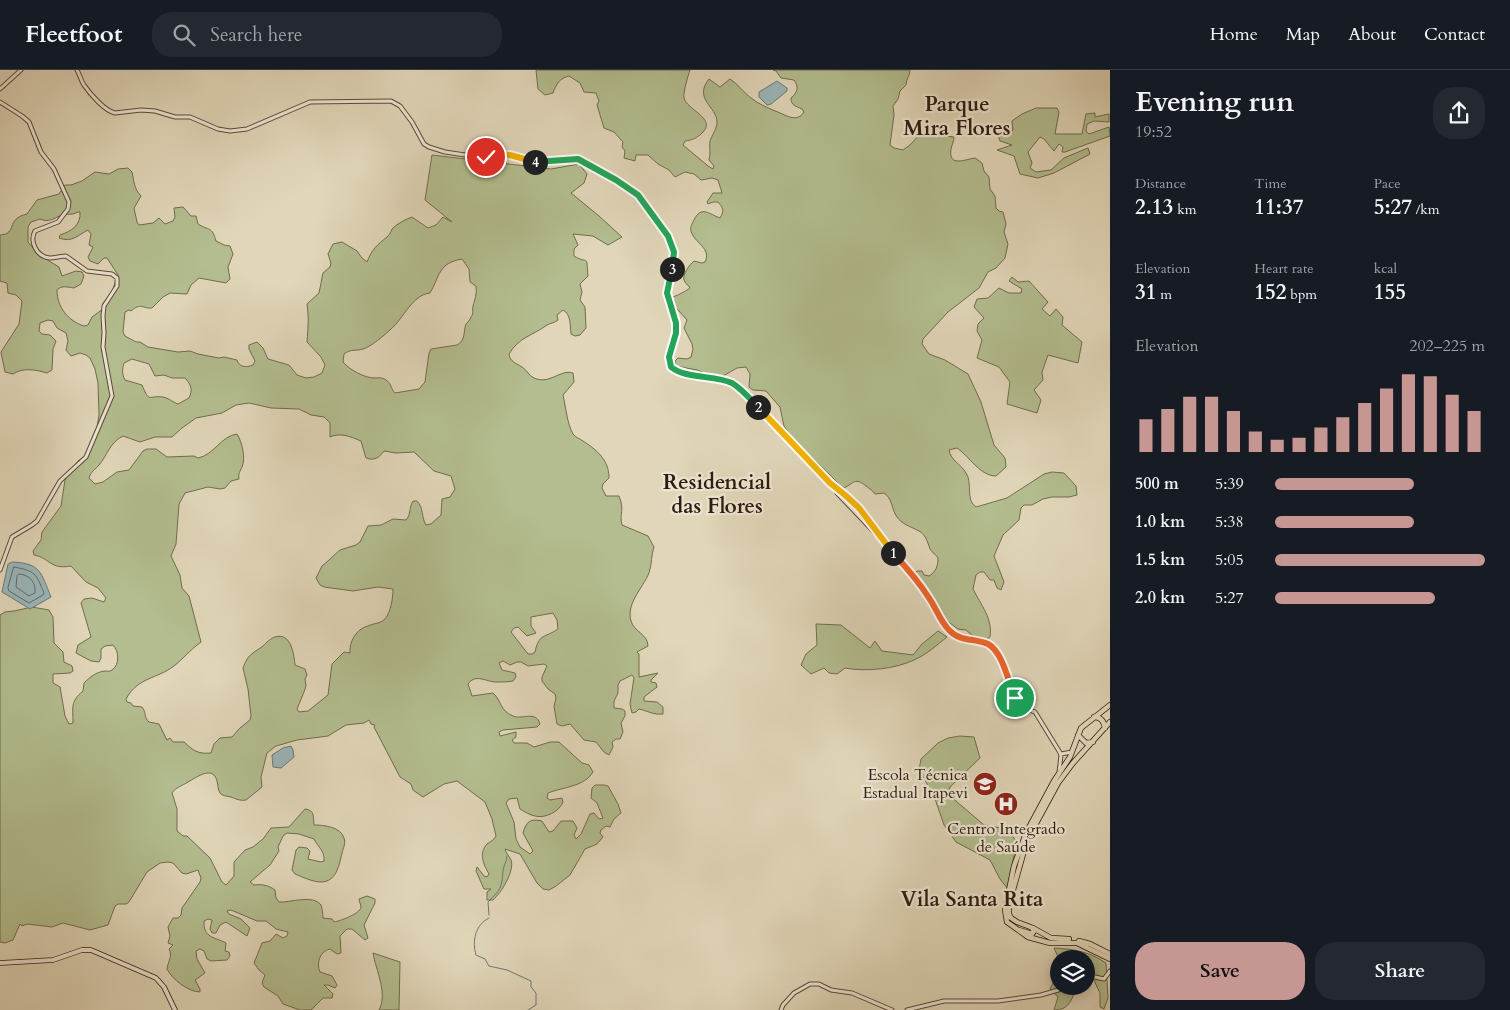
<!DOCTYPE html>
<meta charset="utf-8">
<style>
:root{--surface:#171b24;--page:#242831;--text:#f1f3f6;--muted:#9ea1a6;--line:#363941;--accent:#c59692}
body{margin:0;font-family:Cardo,serif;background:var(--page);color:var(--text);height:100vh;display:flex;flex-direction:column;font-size:19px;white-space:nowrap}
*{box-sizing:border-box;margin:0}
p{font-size:16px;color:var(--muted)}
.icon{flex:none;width:28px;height:28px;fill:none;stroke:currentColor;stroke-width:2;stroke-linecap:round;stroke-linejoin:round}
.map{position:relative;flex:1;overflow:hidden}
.details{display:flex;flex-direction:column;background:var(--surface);width:400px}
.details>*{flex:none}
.tools{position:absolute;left:1050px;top:880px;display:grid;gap:10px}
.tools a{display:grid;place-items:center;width:45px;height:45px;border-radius:50%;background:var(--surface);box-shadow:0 2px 12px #0003;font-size:25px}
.pin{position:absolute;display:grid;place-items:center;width:42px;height:42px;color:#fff;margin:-21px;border:2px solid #fff;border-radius:50%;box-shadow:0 1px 5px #0007}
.km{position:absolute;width:25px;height:25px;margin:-12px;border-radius:50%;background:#222;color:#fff;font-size:14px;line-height:25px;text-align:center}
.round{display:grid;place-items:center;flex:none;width:52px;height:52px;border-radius:20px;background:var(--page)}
.headline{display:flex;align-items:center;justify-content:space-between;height:85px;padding:0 25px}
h1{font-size:28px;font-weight:600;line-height:38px}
.metrics{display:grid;grid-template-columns:repeat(3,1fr);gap:8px;height:85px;padding:5px 25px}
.metrics div{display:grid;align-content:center}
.metrics b{font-size:21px;font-weight:600}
.metrics small{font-size:14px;font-weight:400}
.metrics p{font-size:14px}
.chart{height:140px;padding:10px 25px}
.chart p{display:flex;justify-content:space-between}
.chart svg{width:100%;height:90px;margin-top:5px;stroke:var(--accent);stroke-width:6}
.button{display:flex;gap:10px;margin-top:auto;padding:10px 25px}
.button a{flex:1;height:58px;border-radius:20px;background:var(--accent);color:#111;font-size:20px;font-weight:600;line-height:58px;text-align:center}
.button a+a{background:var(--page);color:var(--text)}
ul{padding:0 25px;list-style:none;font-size:16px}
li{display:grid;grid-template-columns:80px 60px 1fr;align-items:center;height:38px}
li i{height:12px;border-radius:6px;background:var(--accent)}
header{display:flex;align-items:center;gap:30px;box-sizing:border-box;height:70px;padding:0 25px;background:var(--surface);border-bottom:1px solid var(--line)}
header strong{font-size:24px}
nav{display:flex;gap:28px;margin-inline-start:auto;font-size:18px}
.search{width:350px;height:45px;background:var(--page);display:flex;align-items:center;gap:12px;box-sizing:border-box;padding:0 18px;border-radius:20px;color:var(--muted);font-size:19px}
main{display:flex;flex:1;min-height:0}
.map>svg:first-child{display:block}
.green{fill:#b3bd8f;stroke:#706c4e;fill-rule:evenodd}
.water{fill:#99b6ba;stroke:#6e7875}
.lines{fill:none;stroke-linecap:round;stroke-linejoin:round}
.shore{stroke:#636964;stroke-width:1}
.stream{stroke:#6e7875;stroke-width:1}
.tertiary-casing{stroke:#5a4a38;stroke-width:5}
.secondary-casing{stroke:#2d1c0d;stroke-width:5.5}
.primary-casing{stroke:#2d1c0d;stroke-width:6}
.tertiary{stroke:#ece4d2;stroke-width:3}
.secondary{stroke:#ece4d2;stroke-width:4}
.primary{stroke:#e1d6b9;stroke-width:4.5}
.split-1-casing{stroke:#fff;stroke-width:10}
.split-2-casing{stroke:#fff;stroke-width:10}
.split-3-casing{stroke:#fff;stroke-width:10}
.split-4-casing{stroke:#fff;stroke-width:10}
.split-5-casing{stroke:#fff;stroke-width:10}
.split-1{stroke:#f0652b;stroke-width:6}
.split-2{stroke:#f5b400;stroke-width:6}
.split-3{stroke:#22a559;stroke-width:6}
.split-4{stroke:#22a559;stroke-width:6}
.split-5{stroke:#f5b400;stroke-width:6}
.labels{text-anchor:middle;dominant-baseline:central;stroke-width:4.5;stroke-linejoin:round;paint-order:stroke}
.poi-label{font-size:16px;fill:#2d1c0d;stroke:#ece4d2;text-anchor:end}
.district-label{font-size:21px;font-weight:bold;fill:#2d1c0d;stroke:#ece4d2}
</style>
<header>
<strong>Fleetfoot</strong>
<div class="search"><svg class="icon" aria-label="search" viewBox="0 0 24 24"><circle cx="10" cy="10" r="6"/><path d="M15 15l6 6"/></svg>Search here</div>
<nav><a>Home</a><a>Map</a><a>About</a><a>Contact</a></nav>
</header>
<main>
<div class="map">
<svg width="1110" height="940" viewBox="0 0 1110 940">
<rect width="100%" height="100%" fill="#e1d6b9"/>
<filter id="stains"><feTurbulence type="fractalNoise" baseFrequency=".004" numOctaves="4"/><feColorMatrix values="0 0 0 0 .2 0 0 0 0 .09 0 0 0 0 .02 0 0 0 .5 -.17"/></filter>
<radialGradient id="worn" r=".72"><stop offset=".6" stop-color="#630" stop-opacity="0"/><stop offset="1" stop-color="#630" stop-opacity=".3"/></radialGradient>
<path class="green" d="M536 0H690C688 6 683 22 684 28 687 40 716 48 703 62 697 68 693 70 685 71L683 75 708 96 713 99 714 96 709 90C711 84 709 77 710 71 712 65 717 59 717 52 717 37 693 29 709 9L720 17 730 9C738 14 743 22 751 28 758 34 767 37 775 41 785 44 796 54 804 42L802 39C796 36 791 36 791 28 798 22 799 17 794 10L781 8 776 1 773 0H910C910 6 906 9 906 15L900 21 898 29 893 36 894 45 890 75 894 78 903 80 910 75 921 63 954 67C954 72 952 74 951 79 948 98 966 89 975 88L982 93 984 101 989 107 990 119 995 126 996 138 999 141 1003 142 1006 154 1004 162 1008 174 1005 188 996 198 988 202 979 218 948 242 923 269 922 274 929 284 945 290 968 304 981 332 994 375 1005 388 1006 397 996 406C980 406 969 386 957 378L949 380C951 391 961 394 966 403 973 413 965 430 976 437L1007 428 1044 404 1052 402 1064 403 1076 416 1077 425 1069 427H1052L1043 429 1032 435H1024L1021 438 1019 450 1003 465 994 486 1004 512 1001 520 997 518 994 510H990L984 502H980L976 505 973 519C981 535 993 549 990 567L986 570 973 566 966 560 958 559 943 548 912 503 918 501H922L924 505 929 506C936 502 938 496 938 488 936 484 932 483 930 479 927 471 926 464 917 460 909 456 902 454 897 447 891 439 893 429 884 423L875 424C872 420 870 419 866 416 855 407 854 413 844 418L840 415 804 379 793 370 784 356 780 337 766 321 753 320 749 317 750 304 746 297 737 298 723 306 714 307 697 300 676 296 675 291 678 288 687 289 691 287 693 279 692 274 684 258 687 250 679 241 673 236 672 227C675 227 688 220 690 218 688 215 685 213 684 210 682 205 690 194 694 191L702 193 705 192C712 178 694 173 691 161 690 157 692 154 694 150 701 135 709 144 720 148 724 141 724 139 718 132H713L708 134 707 132 713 123H722L718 110 712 108 701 110 694 104 685 102 675 107 669 100 658 94 648 85H636L635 91 624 88 625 81 622 77 623 72 614 62 604 58 597 35 599 31 596 23 584 22 580 13 569 6C560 8 556 14 553 23L545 25 538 19Z
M1036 38H1057L1059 42 1055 64H1082L1086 44 1095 43V47L1109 44V52L1094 51 1087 54 1086 61 1089 64 1109 57 1110 66 1065 82H1062L1063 77 1059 74 1054 81 1044 69 1040 67 1028 82 1032 93 1030 98 1036 102 1051 100 1064 88 1088 78 1090 84 1054 103 1038 108 1020 104 1014 86 997 80 1012 75 1000 71 998 65 1013 60 1012 51 1022 44Z
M432 85 551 99 579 94 587 104 584 113 571 123 599 146 622 167 608 175 593 166 573 164 578 175 574 179V186C589 195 586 183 588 206L580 214 582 222 580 230 585 237 586 258 580 265 575 266 571 264C570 255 571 244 563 240L557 245 558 250C554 253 551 253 547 255 532 266 519 267 509 284 510 292 516 293 522 297 527 300 529 306 534 308 550 315 560 299 573 303L574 312 563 325C566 338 567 353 573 364 576 368 579 368 583 371 597 380 609 390 609 408L603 414 602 418 606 426H619C625 441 619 443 622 455L648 466 654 477C651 485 652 494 649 503 643 518 626 533 631 551 634 562 648 564 648 576L637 582 639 584V607L658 603 651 610V612L656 613 657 617 644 627V631L657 632 663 637V644C653 645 648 641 639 639L636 642 632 643 630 634 634 608 632 605 620 611 618 615V623L614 631V638L622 639 625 641V646L621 653 623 662 620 669H616L612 672 613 677 609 685 604 682 596 672 584 670 570 654 562 656 557 654 554 636 556 628 555 624 548 619 542 611V607L547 596 544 594 528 596 521 592H517L510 595 503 591 499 593 502 600 515 603 516 607 513 611C508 612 501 612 496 612 486 612 476 603 468 614L472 626 493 623C502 631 499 640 513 646 522 650 536 640 540 654L537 657 503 660 499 662 500 666 516 662V667L512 670 514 673H527L534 677 550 672H559L582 693 589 695 593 702C584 717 563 717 548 723L547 728 550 730 562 728 563 732C560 741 545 749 535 746 530 745 525 742 520 739L517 728 509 729 506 733 514 752 516 769 520 777 530 784 533 781 523 763C526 752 530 748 542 751L549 762 553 761 561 751H573L577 758 574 765 576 769 581 764 590 744 594 743 599 749 603 748 597 733 591 728 592 718 595 715H604L608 716 618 734 621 743 614 749 610 757 606 756 601 760 600 763 603 767 597 774 585 779 570 805 556 816 549 820 543 819 537 813 520 784 505 779C506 783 509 786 511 790 515 801 501 823 493 830H487V822L491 819H484L476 801 477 797 484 806 487 807 489 804C484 795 478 784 487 774 491 771 493 771 496 766L492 749 485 732 457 711 444 714 423 727 413 720 411 714 400 707 374 657 375 655 371 654 369 650 364 653 346 655 328 666 297 670 276 676 267 683 261 707 262 717 246 730C240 731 236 729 231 727 227 726 222 726 220 723 218 720 218 715 217 711 213 695 197 707 188 712 182 716 176 717 172 723L177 739V761L183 766H187L210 788 222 812 226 815 234 806V792L245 780 253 777 263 769 271 758 289 757 305 739C315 740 313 747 314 755 324 755 341 757 344 768 346 773 343 779 342 783 339 796 336 812 321 812 313 812 302 807 295 804L292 800 296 780 299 777 307 778 310 781 308 789 321 792 324 791C325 781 318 777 314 769L299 764 287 763 283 766 278 777 279 781 270 795 250 812 254 815C262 814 268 815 275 820L276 828 279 832C289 833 313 824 321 835 322 838 323 844 323 848L332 849 334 852C340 851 360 844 361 837 361 834 359 832 359 829L367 826 375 829V833L364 855 368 868 365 870 352 859H347L340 866 341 883 337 884 330 879C320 881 316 893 320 902L332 906 337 915 335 918 328 915H324L333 924 332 928H323L311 940H300L283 934 278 926 264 917 262 913 265 905 259 900 254 893 262 873 270 871 276 864 283 868 287 866 288 862 276 859 266 851H257L231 840 227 841 229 844 241 849 250 858 247 866 226 852 220 855 216 863H212L210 859 212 850 208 849 204 851C203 868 215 867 226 873L225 881 229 882 230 886 227 890 211 891 207 889 204 881 200 879 196 881 197 889 205 903 195 910 200 919V922C188 922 172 909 167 899 168 891 173 886 169 879L173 875 168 873 170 866 168 857 173 848H178L181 845 182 838 200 812 201 808 198 800 186 804 182 803 173 793 168 792 160 793 147 802 129 832 126 834H118L115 836 108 855 90 860 63 853 52 857 27 854 22 856 20 854 13 870 5 873 0 872V545L5 542 14 541 32 537 49 540 53 547 54 573 63 582 64 592 72 596 73 601 70 603 53 604V613L60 617 65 646 69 654 73 653C73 637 70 632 83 621L84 613C90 607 96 602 105 601 108 601 109 602 112 600 120 595 119 581 113 575L105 576 101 579V588L99 592 91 591 76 583 78 575 91 567 81 533 84 529 92 528 104 532 106 528 98 518 86 512 71 496C50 500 50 488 34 485L33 481 41 470 42 462 61 436 65 410 78 391 85 386 97 357 99 345 98 313 95 299 90 288 86 285 80 283 71 286 66 280 68 271 66 263 57 258 53 251 48 250 40 253 39 261 42 264 50 265 56 271 53 279 52 300 47 303C37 300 23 297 13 304L5 302 1 282 19 254 22 231 16 225 8 223 7 213 0 211V165C18 164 5 149 27 144L37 130 59 124 65 115H71L82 111 95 102 109 104 118 99 128 98 132 102C134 111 134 119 141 126L134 138 137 152 139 155 153 153 159 148 165 154 173 151 175 147 174 138 183 137 191 146H196L198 154C209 161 212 156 216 171L224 175 230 176 233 184 228 197 230 209 226 213 199 208 191 215 187 224 170 223 163 227 152 238C143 239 141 232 131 241L129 240 125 242 123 262 125 266 136 272H140L148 277 178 282 190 281 198 284 219 288 224 287 237 290C239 297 246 298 253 295L255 291 249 279V275L257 272 263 278 268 289 289 295 297 305 306 308 314 307 322 303 325 295 321 287 307 272C308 257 309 248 307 234L319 223 323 203 330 197 331 193 328 184 333 174 342 172 357 181 362 188 367 192C372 179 377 175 387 167 391 164 391 159 394 157 399 153 406 149 412 147L428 158 436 155 443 147 452 152 425 130ZM78 142H80C81 155 72 161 60 165L59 168C72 173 78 165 88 160L91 164 89 175 93 177 88 187 90 191 98 194 104 188H107L118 205 111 224 103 233V239L92 247 88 255 84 256C68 251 57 237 57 220 62 215 67 217 74 218L81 214 84 206 82 202 76 201 62 206 59 197 39 185 28 172V157L31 152 40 149C49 153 54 148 62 145 68 143 70 146 78 142ZM462 189 469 199 470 212 476 216C477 224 475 229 473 236 472 240 474 243 471 247 470 250 468 252 466 254 463 262 466 270 457 275L431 279 429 283 425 312 419 319 395 323C391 319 391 313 386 310 382 307 379 308 375 308 364 308 350 300 343 292L344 284C350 279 356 281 363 279 369 278 386 264 391 259 404 248 412 225 430 223 440 206 438 193 462 189ZM132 289 149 294 155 306 164 305 172 308H185C191 314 193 320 189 328L178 334C172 332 169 328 163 327 148 325 150 334 142 315L125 310C122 304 122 300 124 293ZM249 333 271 338 299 339 311 345 324 347 330 353V367C341 362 351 367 361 371L366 388C374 391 379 388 384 381L396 383 414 382 434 401 451 406 455 419 450 427 442 429 441 445 431 454 426 455C421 447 424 438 417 431H413C409 437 411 445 406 450L393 449 381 455 368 456 360 472 356 475 340 480 329 490 322 496 316 508 320 515 324 517 353 521 378 517 393 519C393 527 391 542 385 549 380 554 374 553 368 556 356 559 349 572 350 583L344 582 332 594 328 625 308 641 299 642 297 639 304 622 306 616 305 609 307 605 305 599 295 595C294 584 291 562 275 567 271 568 266 573 263 576 252 584 248 584 243 598L248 619 251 646 250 650 240 658 232 667 220 668 214 674 211 683C197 684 194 681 184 672H173L170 668 167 670 159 654 149 652C144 648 146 641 142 637L133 636 131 633 127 632 126 629C138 607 157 609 174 596 183 589 191 579 201 572L189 526 182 518 180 505 171 486 176 474 179 434 185 423 208 417 220 419 225 418 231 411 239 409C238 403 240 402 242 397 246 388 242 372 237 364 221 366 214 385 198 388L194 386 167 387 156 379H147L143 381 129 400 117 402 103 412 95 414 89 408C91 401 95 400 99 395 107 386 110 372 123 366L140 372 155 367H172L182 358 196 348 222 343 236 335ZM553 543 557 550 558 559C545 568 539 563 535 582L532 584H528L511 562 514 558 518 557 527 566 536 563 531 556V547Z
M1012 207 1018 212 1029 211 1048 232 1042 239 1050 246 1056 239 1063 247 1062 255 1082 272 1078 293 1048 285 1042 302 1043 310 1034 320 1041 330 1037 343 1007 334 1010 312 999 297 977 288 982 270 977 261 978 254 984 248 974 237 977 229 988 228 999 218 1009 223H1021L1022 219 1009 211Z
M816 554 841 555 870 578 875 571 882 581 913 585 922 574 938 561 947 567C937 575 926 585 914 590 895 599 866 602 845 598L837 604 829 603 824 598 811 604 801 595 806 584 817 575Z
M960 666 974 667 980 688 950 717 949 725 984 755 1007 759 1017 772 1007 818 1000 809 990 790 956 772 944 755 934 726 919 700 921 689 938 673 948 668Z
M1054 878C1074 879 1090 882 1106 893L1108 928 1104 939 1100 937V923L1092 906 1086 907V889H1059Z
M373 883 400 892 399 940H379C388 923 376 901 373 883Z
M1059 900V916H1078C1071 928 1071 940 1054 940L1058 927 1050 919Z"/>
<path class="water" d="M777 11 787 18V21L771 34 767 35 759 27V22Z
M12 492C41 493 41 503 51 527L30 539 2 522 8 494Z
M291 676 293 680 294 687 281 698 273 697 272 685 283 678Z"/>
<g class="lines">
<path class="shore" d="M14 497C35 501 36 503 44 523L43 525 29 533 9 521 8 518Z
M19 504C30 505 36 512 35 523L29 526 16 517 17 506Z"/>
<path class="stream" d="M489 845 488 832C500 820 502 818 503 801 503 796 507 792 507 786
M489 848C475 855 472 871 476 885L485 889 489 896 507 900 531 911V917L536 923V935L528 940"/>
<g class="tertiary-casing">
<path id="tertiary" d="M77 0C80 5 81 11 84 15 90 24 105 41 115 43L141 40 155 41 175 47H190L218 59 230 61 247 59 310 32 391 31 400 36 412 52 424 74 429 77 445 82 472 86 497 87 510 85 535 93 577 89 616 110 638 125 664 159 674 182 667 223 676 253V263L669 287 671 297C689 310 718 304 737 317L830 413 845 425 867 448 922 518 944 555 953 564 962 569 986 574 994 580 1002 592 1017 632 1024 638 1035 642 1059 681 1061 685 1059 703
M0 19 21 0
M0 32 22 46 29 52 41 82 54 99 69 132 68 139 58 152 35 161C29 172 37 187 50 188 55 188 61 186 66 186L87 201 112 204 117 208V216L104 236 103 246 104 263 103 277 112 326 86 387 60 411 37 451 32 455 12 467 0 500
M835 418 837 423 876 464 881 467
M1061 684 1072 682
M1086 905 1104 909 1110 901
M781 940 783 935 794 923 810 914H819L831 920 852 923 892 940
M907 940 944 931H998L1041 925 1072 916"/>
</g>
<g class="secondary-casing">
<path id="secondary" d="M0 893 53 890 82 880H91L156 908 164 917 175 940"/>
</g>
<g class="primary-casing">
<path id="primary" d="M1110 635 1081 658 1070 687 1054 711 1026 763 1014 796 1005 840 1007 852 1028 867 1050 873H1077L1110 889
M1094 647C1101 647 1104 651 1105 658
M1078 665 1086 673 1093 672
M1013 820 1027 770 1058 713 1073 693 1110 652
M1009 837V844L1011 848 1017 852 1033 858 1051 868 1069 869
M1019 860 1032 864 1034 861 1032 858
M1079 871 1090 874 1110 884"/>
</g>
<use href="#tertiary" class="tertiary"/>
<use href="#secondary" class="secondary"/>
<use href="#primary" class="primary"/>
</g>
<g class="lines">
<g class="split-1-casing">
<path id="split-1" d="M893 483C906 497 919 512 929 528 936 538 940 551 949 560 960 572 974 568 988 574 1003 582 1009 614 1015 628"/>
</g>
<g class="split-2-casing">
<path id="split-2" d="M758 337 830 413 845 425 859 438 893 483"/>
</g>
<g class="split-3-casing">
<path id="split-3" d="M672 199 667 223 676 253V263L669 287 671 297C686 309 714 305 732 313 742 319 750 329 758 337"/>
</g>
<g class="split-4-casing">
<path id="split-4" d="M535 92 578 89 616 110 638 125 668 166 674 182 672 199"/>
</g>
<g class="split-5-casing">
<path id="split-5" d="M486 87 510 85 535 92"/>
</g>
<use href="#split-1" class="split-1"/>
<use href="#split-2" class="split-2"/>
<use href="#split-3" class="split-3"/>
<use href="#split-4" class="split-4"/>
<use href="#split-5" class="split-5"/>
</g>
<defs>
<g id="university-disc" transform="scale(1.25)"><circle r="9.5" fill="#8f2418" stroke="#ece4d2"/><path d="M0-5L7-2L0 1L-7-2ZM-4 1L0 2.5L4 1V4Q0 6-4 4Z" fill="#fff"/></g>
<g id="hospital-disc" transform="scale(1.25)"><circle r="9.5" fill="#8f2418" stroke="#ece4d2"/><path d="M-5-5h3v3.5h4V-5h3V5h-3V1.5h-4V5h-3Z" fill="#fff"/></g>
</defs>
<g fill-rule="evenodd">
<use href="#university-disc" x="985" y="714"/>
<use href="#hospital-disc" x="1006" y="734"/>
</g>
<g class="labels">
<g class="poi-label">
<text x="968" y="705">Escola Técnica<tspan x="968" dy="18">Estadual Itapevi</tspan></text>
<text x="1006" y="759" text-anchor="middle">Centro Integrado<tspan x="1006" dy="18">de Saúde</tspan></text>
</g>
<g class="district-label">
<text x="957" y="34">Parque<tspan x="957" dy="24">Mira Flores</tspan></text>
<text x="717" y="412">Residencial<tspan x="717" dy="24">das Flores</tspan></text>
<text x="972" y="829">Vila Santa Rita</text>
</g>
</g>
<rect width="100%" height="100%" filter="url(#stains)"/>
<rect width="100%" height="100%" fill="url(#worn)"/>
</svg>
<div class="tools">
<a><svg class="icon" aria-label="layers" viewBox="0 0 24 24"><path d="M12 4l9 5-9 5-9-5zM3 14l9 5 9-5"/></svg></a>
</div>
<div class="pin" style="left:1015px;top:628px;background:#1e9e55"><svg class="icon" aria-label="arrive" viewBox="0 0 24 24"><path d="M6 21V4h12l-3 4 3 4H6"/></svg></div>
<div class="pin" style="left:486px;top:87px;background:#d93025"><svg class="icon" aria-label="check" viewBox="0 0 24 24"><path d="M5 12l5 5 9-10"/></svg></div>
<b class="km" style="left:893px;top:483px">1</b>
<b class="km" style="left:758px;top:337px">2</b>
<b class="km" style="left:672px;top:199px">3</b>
<b class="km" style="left:535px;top:92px">4</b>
</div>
<section class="details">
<div class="headline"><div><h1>Evening run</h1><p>19:52</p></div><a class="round"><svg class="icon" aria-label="share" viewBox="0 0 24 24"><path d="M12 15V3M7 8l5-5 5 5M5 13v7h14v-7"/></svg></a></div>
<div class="metrics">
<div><p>Distance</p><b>2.13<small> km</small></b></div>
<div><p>Time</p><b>11:37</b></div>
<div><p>Pace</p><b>5:27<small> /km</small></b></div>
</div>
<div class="metrics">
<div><p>Elevation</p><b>31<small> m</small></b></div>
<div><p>Heart rate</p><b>152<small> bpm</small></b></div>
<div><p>kcal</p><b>155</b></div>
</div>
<div class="chart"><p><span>Elevation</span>202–225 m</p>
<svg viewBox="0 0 160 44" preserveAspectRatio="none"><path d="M5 44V28M15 44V23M25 44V17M35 44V17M45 44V24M55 44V34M65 44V38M75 44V37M85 44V32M95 44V27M105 44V20M115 44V13M125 44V6M135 44V7M145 44V16M155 44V24"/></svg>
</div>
<ul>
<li><b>500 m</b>5:39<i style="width:66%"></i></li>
<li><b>1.0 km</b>5:38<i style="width:66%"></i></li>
<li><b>1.5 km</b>5:05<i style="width:100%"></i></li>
<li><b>2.0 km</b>5:27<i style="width:76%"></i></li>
</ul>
<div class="button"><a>Save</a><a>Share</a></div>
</section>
</main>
